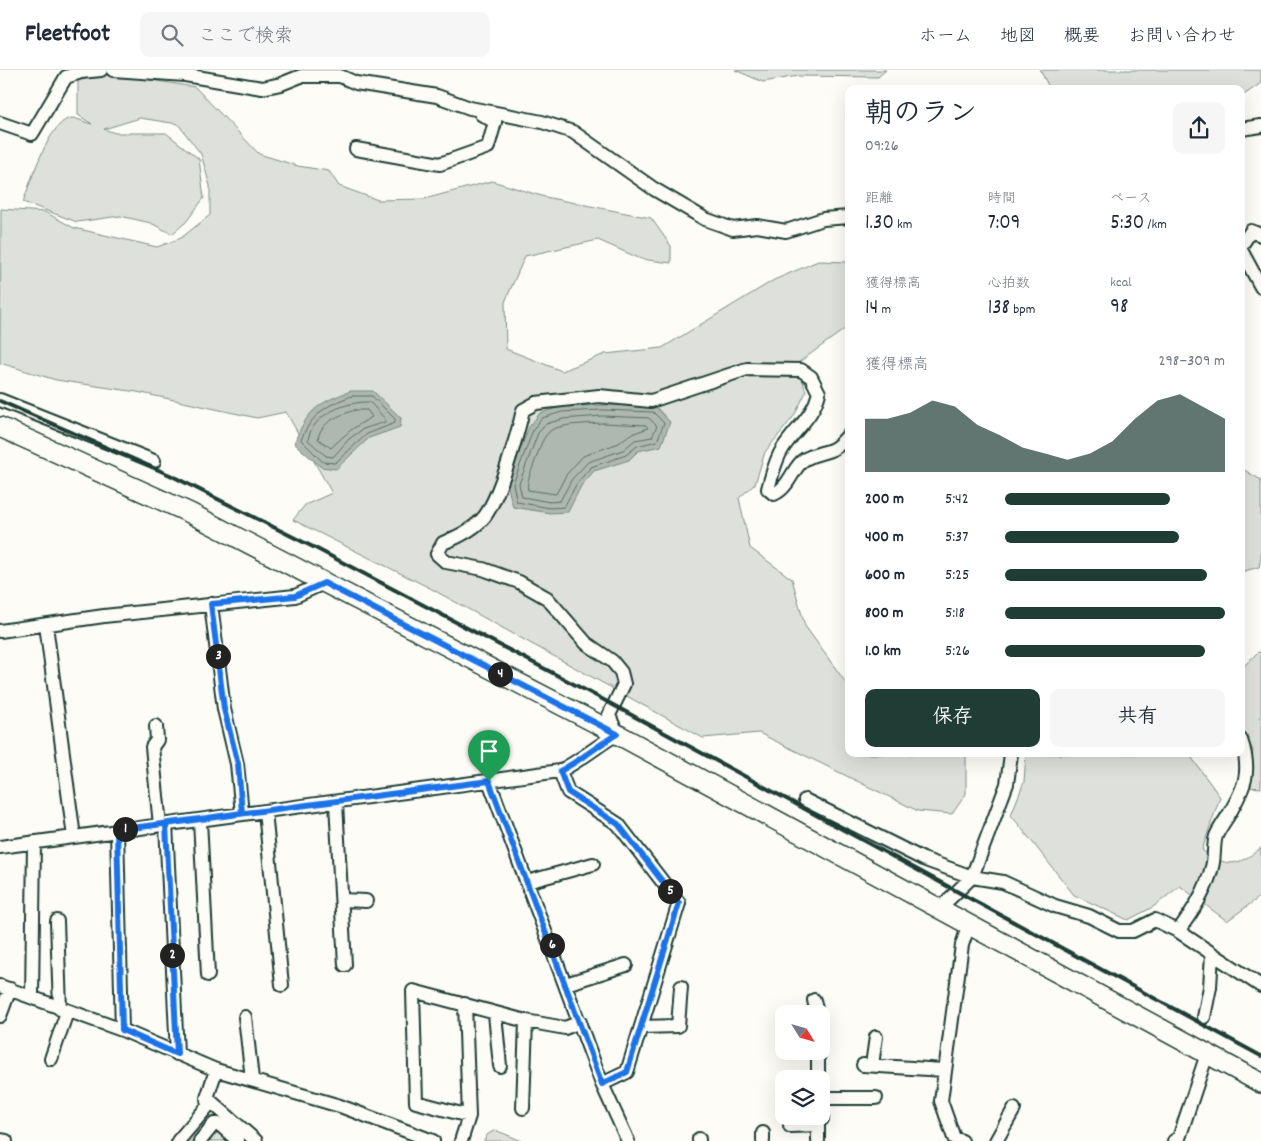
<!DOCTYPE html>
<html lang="ja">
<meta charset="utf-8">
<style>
:root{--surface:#fff;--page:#f6f6f7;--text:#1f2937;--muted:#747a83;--line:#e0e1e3;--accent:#1f3d34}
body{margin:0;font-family:Dekko,"Klee One",sans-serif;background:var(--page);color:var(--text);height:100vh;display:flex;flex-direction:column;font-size:19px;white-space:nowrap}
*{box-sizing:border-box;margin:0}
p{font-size:16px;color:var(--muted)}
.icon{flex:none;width:28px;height:28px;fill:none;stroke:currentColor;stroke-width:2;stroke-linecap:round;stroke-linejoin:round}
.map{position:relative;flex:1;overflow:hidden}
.drawer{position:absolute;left:845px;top:15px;width:400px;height:672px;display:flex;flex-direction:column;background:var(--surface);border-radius:10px;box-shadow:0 5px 20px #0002}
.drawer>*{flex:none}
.needle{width:32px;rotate:127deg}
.buttons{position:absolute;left:775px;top:935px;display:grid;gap:10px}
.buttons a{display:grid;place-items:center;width:55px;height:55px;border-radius:10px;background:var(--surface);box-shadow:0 5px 20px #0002;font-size:25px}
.pin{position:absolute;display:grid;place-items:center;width:42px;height:42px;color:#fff;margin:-51px -21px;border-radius:50% 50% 50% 0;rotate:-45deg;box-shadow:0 0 5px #0007}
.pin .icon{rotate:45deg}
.km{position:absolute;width:25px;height:25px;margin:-12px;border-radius:50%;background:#222;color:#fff;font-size:14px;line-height:25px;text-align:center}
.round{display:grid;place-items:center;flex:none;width:52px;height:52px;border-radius:10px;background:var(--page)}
.summary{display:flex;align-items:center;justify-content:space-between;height:85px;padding:0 20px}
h1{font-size:28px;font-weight:600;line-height:38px}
.figures{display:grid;grid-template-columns:repeat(3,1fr);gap:8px;height:85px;padding:5px 20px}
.figures div{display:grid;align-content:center}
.figures b{font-size:21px;font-weight:600}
.figures small{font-size:14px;font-weight:400}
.figures p{font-size:14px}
.chart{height:140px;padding:10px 20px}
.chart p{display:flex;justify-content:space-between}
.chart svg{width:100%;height:90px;margin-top:5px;fill:var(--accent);opacity:.7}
.cta{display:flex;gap:10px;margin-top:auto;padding:10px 20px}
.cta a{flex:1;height:58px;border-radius:10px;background:var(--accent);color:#fff;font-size:20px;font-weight:600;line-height:58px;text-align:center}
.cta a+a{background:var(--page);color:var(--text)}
ul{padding:0 20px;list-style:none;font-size:16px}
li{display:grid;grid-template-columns:80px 60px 1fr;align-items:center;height:38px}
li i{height:12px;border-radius:6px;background:var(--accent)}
header{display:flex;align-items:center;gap:30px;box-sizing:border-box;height:70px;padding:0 25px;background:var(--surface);border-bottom:1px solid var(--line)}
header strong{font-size:24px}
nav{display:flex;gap:28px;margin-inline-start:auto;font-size:18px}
.search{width:350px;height:45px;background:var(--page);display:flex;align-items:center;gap:12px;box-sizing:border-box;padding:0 18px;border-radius:10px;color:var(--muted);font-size:19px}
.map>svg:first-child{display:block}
.green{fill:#dde0db;stroke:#7e8e88}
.water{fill:#aeb8b1;stroke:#75877f}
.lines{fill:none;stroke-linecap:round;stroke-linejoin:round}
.shore{stroke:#586e66;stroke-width:1}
.street-casing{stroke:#1f3d34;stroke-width:16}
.secondary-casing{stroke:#1f3d34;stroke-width:22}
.street{stroke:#fdfcf7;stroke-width:12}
.secondary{stroke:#fdfcf7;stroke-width:19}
.rail{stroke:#1f3d34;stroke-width:4}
.route-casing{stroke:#fff;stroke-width:10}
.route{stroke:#1a73e8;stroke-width:6}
</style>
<header>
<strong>Fleetfoot</strong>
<div class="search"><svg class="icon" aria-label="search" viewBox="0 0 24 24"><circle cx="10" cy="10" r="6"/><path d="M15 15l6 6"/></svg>ここで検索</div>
<nav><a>ホーム</a><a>地図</a><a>概要</a><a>お問い合わせ</a></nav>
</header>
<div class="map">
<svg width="1261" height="1071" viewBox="0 0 1261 1071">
<rect width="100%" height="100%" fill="#fdfcf7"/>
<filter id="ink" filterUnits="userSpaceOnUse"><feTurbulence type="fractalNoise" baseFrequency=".02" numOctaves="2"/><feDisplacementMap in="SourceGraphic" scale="10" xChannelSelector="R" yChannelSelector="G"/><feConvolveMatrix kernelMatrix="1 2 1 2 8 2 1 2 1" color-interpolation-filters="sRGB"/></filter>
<g filter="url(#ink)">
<path class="green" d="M735 0H886L878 7 798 6 763 12Z
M1040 0H1261V13L1241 27V19H1050Z
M106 3 195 17 259 84 298 96 329 101 339 116 378 130 424 129 492 111 545 127 651 148 671 176V193L641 189 598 170 525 186 505 232 506 279 562 301 605 284 662 278 774 210 818 191 849 192V256L798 293 806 322 794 346 765 382 755 414 739 428 750 478 792 509 805 556 849 617V684H966V724L952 744 918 741 759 663 703 668 428 517 293 450 305 435 332 423 286 342 257 348 137 322 56 310 0 293 1 139 45 142 74 158 157 177 181 168 210 145V116L201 84 178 54 140 48 104 59 115 63H166L199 89 204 128 186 152 172 164 151 153 120 146 77 152 23 132C30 114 50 47 73 48 79 49 86 53 92 54L78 45V11Z
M1241 398 1261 410V487L1259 497 1241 502Z
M1258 582 1261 583V718L1247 717 1253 680 1241 659V599Z
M1026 684H1189L1220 727 1202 780C1228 798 1236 797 1261 778V826L1227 851 1180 816 1153 837 1128 850 1074 825 1011 745 1024 712Z
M214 1037 253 1071H184Z
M495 1060 522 1071H484L487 1065Z"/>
<path class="water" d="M351 321H373L401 348 400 357 369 368 336 399 321 397 294 373C308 340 317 333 351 321Z
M603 335 655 336 670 352 661 376 638 381 629 390 594 401 581 416 568 442 550 443 513 437 507 414 529 357 540 343 561 337Z"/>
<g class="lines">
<path class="shore" d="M352 326H372L395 349V353L367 364 335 393 323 392 301 370C312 344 326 335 352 326Z
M370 332 385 349V352L363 359 349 369 333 387 326 386 308 370C312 344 347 331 370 332Z
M355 340H367L372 347C352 358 348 362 331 378L318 369C320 352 340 345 355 340Z
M603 340 653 342 664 353 657 371 637 376 626 385 591 397 577 413 564 437 550 438 517 432 513 414 533 360 542 348 562 342Z
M603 346 649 348 657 356 652 367 635 370 623 380 588 392 572 409 560 431 550 432 522 427 519 414 538 363 546 354 563 349Z
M603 353 646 355 648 358 629 365 619 373 583 386 566 405 556 424 528 420C526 412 531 402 534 394 538 384 541 369 549 362 558 353 591 354 603 353Z"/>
<g class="street-casing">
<path id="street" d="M113 0 185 5 262 18 281 14 301 6H340L356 13 437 26 470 38 542 52 573 62 654 119 705 149 733 159 757 156 786 161 823 149 849 147
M0 53 32 64 66 7 81 2 101 0
M1241 59 1261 56
M356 79 440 94 488 77 495 52 481 44
M1241 176 1251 161 1261 165
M1241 180 1261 217
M0 330 154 391
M211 534 224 639 237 694 242 743
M46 555 74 767
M0 561 104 546 295 526 324 513
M156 656 157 670 152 677 160 755
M560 701 568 722 618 754 679 833 627 1002 602 1014
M489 711 602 1014 628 1071
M805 730 923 789 972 807 1003 812 1055 836 1089 846 1119 861H1133L1155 850 1178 861 1261 916
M336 733 345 895
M265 741 282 915
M200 750 208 905
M166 754 177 984
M117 761 122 960
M0 777 560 701C581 690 597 676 617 664L609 645 624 614 621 602 612 591 586 573 547 528 519 512 483 499 446 492 437 484 443 473C458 467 475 459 485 446 500 425 517 366 523 340L536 333 599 326 651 331 747 299 801 300 811 307 819 323C813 347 796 358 783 378 775 390 772 405 768 419L774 424C790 417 793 396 805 389 826 378 831 387 849 364
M527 812 593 794
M342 830 366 831
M940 838 972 807 1007 714 1011 684
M57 851 60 939
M1178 861C1193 841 1206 821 1212 797 1215 787 1213 775 1216 766 1219 759 1224 752 1228 746 1245 717 1252 702 1241 670
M566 914 626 895
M0 916 122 960 216 1000 340 1036 433 1071
M32 927 34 772
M814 930 817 944
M495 944 500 996
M0 946 10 919
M245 947 252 1009
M1204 947 1210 917 1212 884
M641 957 678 956 681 917
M51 989 67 942
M863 995 944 1000
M872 995 876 967
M818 1009V981
M207 1028 256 1071
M523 1038 526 951
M469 1046 416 1032 413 921 526 951 565 958 580 952
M818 1049H822V1028H876
M790 1056 818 1055
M763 1063V1071
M0 1070 6 1071
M178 1071 208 1036 207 1028 216 1000
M200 1071 214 1054H219L238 1071
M461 1071 469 1046 465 934
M699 1071V1069
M818 1071V1049
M962 1071 954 1068 941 1031 962 875 969 854
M996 1071 1014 1039
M1174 1071 1179 1068 1207 984"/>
</g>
<g class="secondary-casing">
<path id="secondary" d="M0 357 190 443 617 664 1261 1013"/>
</g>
<use href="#street" class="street"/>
<use href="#secondary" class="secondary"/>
<path class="rail" d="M0 331 170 405 319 480 602 629 1261 986"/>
</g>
</g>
<g class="lines" filter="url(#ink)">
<g class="route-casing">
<path id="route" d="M489 711C365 728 241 744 117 760L122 960 177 984 166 754 242 743 238 694 224 639 211 534 295 526 324 513 617 664C597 676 581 690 560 701L568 722 618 754 679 833 627 1002 602 1014 489 711"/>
</g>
<use href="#route" class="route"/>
</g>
</svg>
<div class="buttons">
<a><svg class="needle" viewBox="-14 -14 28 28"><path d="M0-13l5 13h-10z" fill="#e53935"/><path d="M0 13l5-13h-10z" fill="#747a83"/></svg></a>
<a><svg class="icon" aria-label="layers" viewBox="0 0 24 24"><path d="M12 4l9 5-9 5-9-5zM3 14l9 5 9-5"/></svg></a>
</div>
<div class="pin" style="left:489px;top:711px;background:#1e9e55"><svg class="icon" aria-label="arrive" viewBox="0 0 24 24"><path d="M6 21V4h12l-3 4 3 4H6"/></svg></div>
<b class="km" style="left:125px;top:759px">1</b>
<b class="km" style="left:172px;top:885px">2</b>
<b class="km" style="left:218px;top:586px">3</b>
<b class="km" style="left:500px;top:604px">4</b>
<b class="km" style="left:670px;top:821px">5</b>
<b class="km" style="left:552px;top:875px">6</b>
<section class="drawer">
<div class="summary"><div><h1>朝のラン</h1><p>09:26</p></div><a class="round"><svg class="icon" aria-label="share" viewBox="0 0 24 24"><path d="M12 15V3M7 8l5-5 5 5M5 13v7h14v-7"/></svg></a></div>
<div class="figures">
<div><p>距離</p><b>1.30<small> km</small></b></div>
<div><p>時間</p><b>7:09</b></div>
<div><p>ペース</p><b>5:30<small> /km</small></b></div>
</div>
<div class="figures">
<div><p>獲得標高</p><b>14<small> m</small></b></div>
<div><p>心拍数</p><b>138<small> bpm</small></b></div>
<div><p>kcal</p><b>98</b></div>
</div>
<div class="chart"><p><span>獲得標高</span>298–309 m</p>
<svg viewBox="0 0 160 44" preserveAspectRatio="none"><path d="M0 44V18L10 18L20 15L30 9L40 12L50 21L60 26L70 32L80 35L90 38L100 35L110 29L120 18L130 9L140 6L150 12L160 18V44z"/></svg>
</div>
<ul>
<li><b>200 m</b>5:42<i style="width:75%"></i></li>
<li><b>400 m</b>5:37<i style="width:79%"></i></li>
<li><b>600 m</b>5:25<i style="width:92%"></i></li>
<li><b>800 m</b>5:18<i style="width:100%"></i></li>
<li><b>1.0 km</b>5:26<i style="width:91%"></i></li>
</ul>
<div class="cta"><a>保存</a><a>共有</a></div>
</section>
</div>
